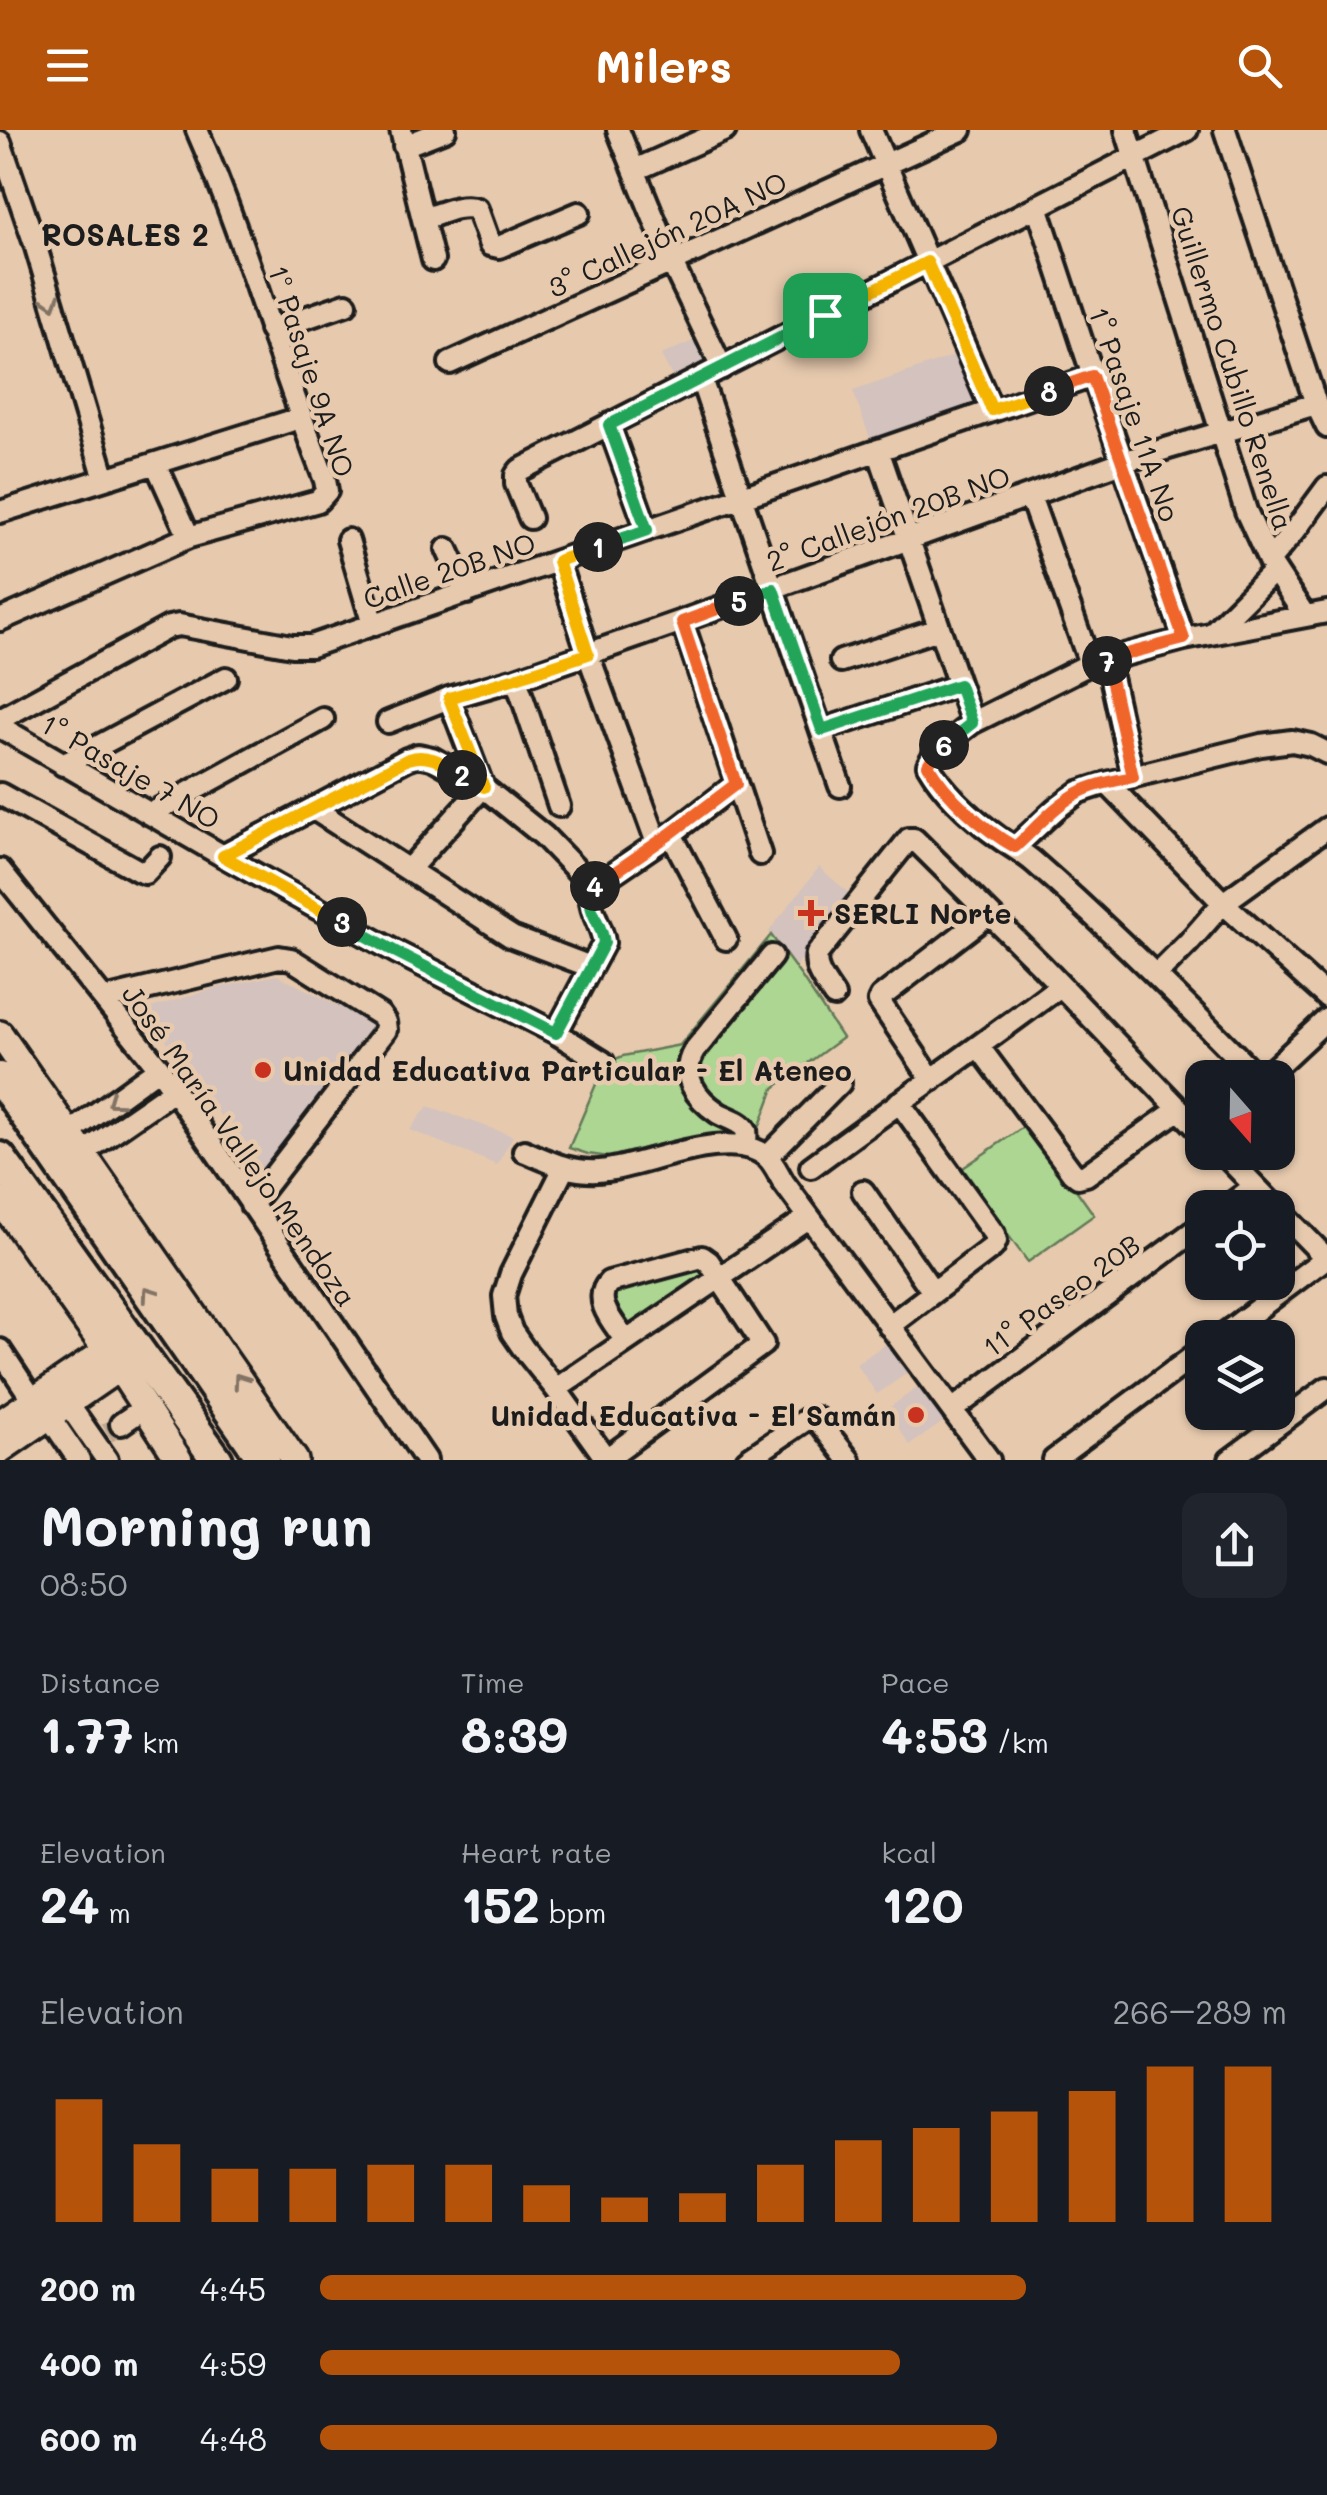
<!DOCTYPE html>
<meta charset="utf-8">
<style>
:root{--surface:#171b24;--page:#20242c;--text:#f1f3f6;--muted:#9ea1a6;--accent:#b45309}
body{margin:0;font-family:Mali,sans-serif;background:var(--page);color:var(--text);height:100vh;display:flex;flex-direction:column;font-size:38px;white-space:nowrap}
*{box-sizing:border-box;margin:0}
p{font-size:32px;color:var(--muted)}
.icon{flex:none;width:55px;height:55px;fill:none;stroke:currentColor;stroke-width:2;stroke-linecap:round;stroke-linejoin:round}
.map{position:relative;height:1330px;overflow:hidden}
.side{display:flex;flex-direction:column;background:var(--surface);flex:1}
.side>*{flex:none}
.needle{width:65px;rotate:160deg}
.tools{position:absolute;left:1185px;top:930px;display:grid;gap:20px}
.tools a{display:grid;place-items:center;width:110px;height:110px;border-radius:20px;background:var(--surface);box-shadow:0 2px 8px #0004;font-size:50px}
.pin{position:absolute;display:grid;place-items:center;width:85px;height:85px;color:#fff;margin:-42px;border-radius:20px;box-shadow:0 5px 15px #0006}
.km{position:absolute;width:50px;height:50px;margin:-25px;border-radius:50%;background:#222;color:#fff;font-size:28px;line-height:50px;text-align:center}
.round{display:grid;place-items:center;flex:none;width:105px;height:105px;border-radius:20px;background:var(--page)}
.head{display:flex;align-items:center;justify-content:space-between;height:170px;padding:0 40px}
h1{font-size:55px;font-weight:700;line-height:75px}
.metrics{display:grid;grid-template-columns:repeat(3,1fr);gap:15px;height:170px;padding:10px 40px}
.metrics div{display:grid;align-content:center}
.metrics b{font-size:50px;font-weight:700}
.metrics small{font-size:28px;font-weight:400}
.metrics p{font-size:28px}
.chart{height:280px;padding:20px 40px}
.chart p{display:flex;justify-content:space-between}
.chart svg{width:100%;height:180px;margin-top:10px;stroke:var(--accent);stroke-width:6}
ul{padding:0 40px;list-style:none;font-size:32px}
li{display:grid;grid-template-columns:160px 120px 1fr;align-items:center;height:75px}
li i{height:25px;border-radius:12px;background:var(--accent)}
header{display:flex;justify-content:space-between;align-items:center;height:130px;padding:0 40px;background:var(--accent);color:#fff;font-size:45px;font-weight:700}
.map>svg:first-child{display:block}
.built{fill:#d3c2bd}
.green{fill:#add693;stroke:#647958;stroke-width:2.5}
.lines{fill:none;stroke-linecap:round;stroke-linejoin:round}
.minor-tunnel{stroke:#bea791;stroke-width:20;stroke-dasharray:20 10;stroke-linecap:butt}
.minor-casing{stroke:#1c1c1c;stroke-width:28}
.major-casing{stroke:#1c1c1c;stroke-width:32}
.highway-casing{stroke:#1c1c1c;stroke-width:38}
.minor{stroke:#e7caae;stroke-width:20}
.major{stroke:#e7caae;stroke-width:25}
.highway{stroke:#e7caae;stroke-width:30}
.oneway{stroke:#827365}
.split-1-casing{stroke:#fff;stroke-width:20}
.split-2-casing{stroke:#fff;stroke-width:20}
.split-3-casing{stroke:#fff;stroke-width:20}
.split-4-casing{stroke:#fff;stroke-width:20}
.split-5-casing{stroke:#fff;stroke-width:20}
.split-6-casing{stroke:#fff;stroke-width:20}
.split-7-casing{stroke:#fff;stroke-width:20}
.split-8-casing{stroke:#fff;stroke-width:20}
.split-9-casing{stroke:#fff;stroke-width:20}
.split-1{stroke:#22a559;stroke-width:12}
.split-2{stroke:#f5b400;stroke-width:12}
.split-3{stroke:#f5b400;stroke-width:12}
.split-4{stroke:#22a559;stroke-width:12}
.split-5{stroke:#f0652b;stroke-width:12}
.split-6{stroke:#22a559;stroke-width:12}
.split-7{stroke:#f0652b;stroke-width:12}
.split-8{stroke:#f0652b;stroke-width:12}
.split-9{stroke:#f5b400;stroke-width:12}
.poi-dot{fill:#c8321e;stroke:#e7caae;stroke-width:4}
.labels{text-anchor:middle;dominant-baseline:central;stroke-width:9;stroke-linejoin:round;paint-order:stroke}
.street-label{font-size:28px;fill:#1c1c1c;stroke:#e7caae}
.poi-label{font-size:28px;font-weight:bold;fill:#1c1c1c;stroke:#e7caae;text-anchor:start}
.neighbourhood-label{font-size:30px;font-weight:bold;fill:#1c1c1c;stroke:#e7caae}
</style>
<header><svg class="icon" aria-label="menu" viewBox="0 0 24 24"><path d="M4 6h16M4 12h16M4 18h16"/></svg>Milers<svg class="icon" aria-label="search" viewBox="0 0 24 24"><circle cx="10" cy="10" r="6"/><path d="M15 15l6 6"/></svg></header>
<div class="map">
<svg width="1327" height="1330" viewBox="0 0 1327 1330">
<rect width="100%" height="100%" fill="#e7caae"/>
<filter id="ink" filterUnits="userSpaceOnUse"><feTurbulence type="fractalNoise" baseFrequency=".01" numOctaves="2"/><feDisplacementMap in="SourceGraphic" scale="20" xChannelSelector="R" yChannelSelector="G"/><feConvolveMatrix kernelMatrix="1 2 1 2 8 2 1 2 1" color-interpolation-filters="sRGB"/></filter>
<g filter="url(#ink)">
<path class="built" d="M695 210 709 236 676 254 661 225Z
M959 224 977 275 871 311 853 261Z
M819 737 852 766 796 836 769 801Z
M277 845 371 892V896L306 985 260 1041 144 880 216 858Z
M428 976 513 1006 497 1035 410 1000Z
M887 1213 909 1242 877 1264 856 1234Z
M921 1255 946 1290 910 1315 886 1280Z"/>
<path class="green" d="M771 805 801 846 842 908 774 958 756 1006 706 1011 685 1008 609 1027 588 1024 569 1018 605 933 623 926 680 915Z
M1029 993 1094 1085 1028 1132 960 1040Z
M701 1134 713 1147 634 1202 614 1170V1165L619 1158Z"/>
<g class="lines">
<path class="minor-tunnel" d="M107 1303 121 1294"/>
<g class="minor-casing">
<path id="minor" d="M401 0 433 130
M618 0 672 133 722 238
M871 0 992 280
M1126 0 1246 381 1269 431 1305 486
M1225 0 1316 274 1327 297
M0 12 35 114 105 349
M404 16 445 0
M635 40 725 0
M1037 76 1093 246 1184 509
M423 89C440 84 460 73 477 79L490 115 499 117 579 83
M270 200 346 174
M450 233 961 0
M701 249 840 656
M609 295 647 400
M878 320 972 593
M1030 366 1090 534
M0 382 300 288
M530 388 516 354V345L520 340 1187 0
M189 407 318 371 327 361 325 350C279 235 247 114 197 0
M348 410 373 495
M447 419 467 463
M558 431 588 524 657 713
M1269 431 1296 399 1327 357
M0 490 189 407 156 334
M682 491 760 724
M1212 503 1274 441
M1107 529 1133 647
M841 531 939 499
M516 549 559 676
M0 589 169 497 179 495 292 516H311L1093 246
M388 592 449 568 516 549 682 491 1122 332 1316 274
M0 597 223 726 396 822 556 903 603 932
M822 600 959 555
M63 635 226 548
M1107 653 1223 773 1327 867
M0 664 139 741 145 743 160 727
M314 679 512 807 591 837
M150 684 323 589
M671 704 726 809
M1015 717 1056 679 1079 662 1107 653 1261 615 1292 611 1311 615 1327 623
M223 726 407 629 418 625 432 628 483 657 544 706 593 757 671 704 736 654
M409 739 483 657 449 568
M0 740 159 938 426 1330
M1156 845 1189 812 1223 773 1327 698
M834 866C826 853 813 840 817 824L909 709H914L1042 836 1202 1003
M104 869 279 827 291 829 380 885 385 892 386 900 251 1075
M556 903 604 813C602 792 585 779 593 757
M979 917 1072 1042 1078 1047 1086 1045 1179 979
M1258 948C1186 874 1113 801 1035 733 1024 723 1010 716 998 707 972 688 944 663 928 635L936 621 972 593 1090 534 1184 509 1327 482
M1261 948 1269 943 1327 889
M932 950 879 871 881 867 989 784
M69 1003 159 938
M746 1016C746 1013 747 1003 746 1000 741 991 726 988 718 983 697 969 679 946 694 921L772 826
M524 1021C551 1033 576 1045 607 1040 648 1035 732 996 767 1027 774 1033 779 1045 784 1053L989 1330
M1222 1022 1276 1078
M83 1023 174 960
M767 1027 840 953
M811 1037C893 976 978 918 1060 856
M564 1038 511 1144 504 1166 506 1186 512 1202 523 1218 556 1259 607 1330
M863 1061 933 1162
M1226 1078 1255 1056
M1278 1079 1327 1129
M889 1196 993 1117 996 1111 994 1104 899 972
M1219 1208 1326 1128
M0 1220 33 1270
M556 1259 809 1087
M68 1274 107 1330
M952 1280 1202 1095
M49 1286 79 1330
M121 1294 144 1278
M606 1329 763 1214 709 1132 702 1127 609 1152C591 1171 615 1194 626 1211
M747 1330 810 1287 816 1288 849 1330
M1054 1330 1202 1220
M1230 1330 1327 1258"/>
</g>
<g class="major-casing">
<path id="major" d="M0 904 295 1330
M0 1070 119 1238 179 1330
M0 1293 106 1221
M0 1320 119 1238"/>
</g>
<g class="highway-casing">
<path id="highway" d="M0 948 264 1330
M0 1028 217 1330"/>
</g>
<use href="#minor" class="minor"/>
<use href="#major" class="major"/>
<use href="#highway" class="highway"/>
</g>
<defs><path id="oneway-chevron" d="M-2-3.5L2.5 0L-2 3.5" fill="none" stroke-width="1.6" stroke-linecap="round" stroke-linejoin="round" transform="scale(2.5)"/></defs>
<g class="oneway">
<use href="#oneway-chevron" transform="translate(52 172) rotate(73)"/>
<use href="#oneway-chevron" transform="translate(114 971) rotate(144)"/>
<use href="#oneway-chevron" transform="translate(149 1163) rotate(-125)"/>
<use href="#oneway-chevron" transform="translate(240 1250) rotate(-125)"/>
</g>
</g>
<g class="lines" filter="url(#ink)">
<g class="split-1-casing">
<path id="split-1" d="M598 417 647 400 609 295 825 185"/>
</g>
<g class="split-2-casing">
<path id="split-2" d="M462 645 484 657 449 568 516 548 588 524 558 431 598 417"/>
</g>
<g class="split-3-casing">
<path id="split-3" d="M342 792 223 726 408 629C429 622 444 634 462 645"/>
</g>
<g class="split-4-casing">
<path id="split-4" d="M342 792 396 822 556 903 604 813C602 790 582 780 595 756"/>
</g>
<g class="split-5-casing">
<path id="split-5" d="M595 756 670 704 736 654 682 492 739 471"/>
</g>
<g class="split-6-casing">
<path id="split-6" d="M739 471 773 459 822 600 959 555 972 593 944 615"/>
</g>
<g class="split-7-casing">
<path id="split-7" d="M944 615 936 621 928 635C947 667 983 699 1015 717 1035 699 1054 676 1078 663 1094 654 1115 651 1133 647L1107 531"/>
</g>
<g class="split-8-casing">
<path id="split-8" d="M1049 261 1092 246 1184 509 1107 529V531"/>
</g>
<g class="split-9-casing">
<path id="split-9" d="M825 185 927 132 992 280 1049 261"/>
</g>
<use href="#split-1" class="split-1"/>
<use href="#split-2" class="split-2"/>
<use href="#split-3" class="split-3"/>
<use href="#split-4" class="split-4"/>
<use href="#split-5" class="split-5"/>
<use href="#split-6" class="split-6"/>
<use href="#split-7" class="split-7"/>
<use href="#split-8" class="split-8"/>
<use href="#split-9" class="split-9"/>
</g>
<g class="poi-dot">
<path d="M806 768h10v10h10v10h-10v10h-10v-10h-10v-10h10z"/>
<circle cx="263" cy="940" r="10"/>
<circle cx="916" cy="1285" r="10"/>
</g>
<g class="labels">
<g class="street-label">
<text transform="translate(667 104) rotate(-25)">3° Callejón 20A NO</text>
<text transform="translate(1233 238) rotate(72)">Guillermo Cubillo Renella</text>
<text transform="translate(312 241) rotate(72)">1º Pasaje 9A NO</text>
<text transform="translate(1135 284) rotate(71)">1° Pasaje 11A No</text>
<text transform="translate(888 388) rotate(-20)">2° Callejón 20B NO</text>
<text transform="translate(449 440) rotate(-19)">Calle 20B NO</text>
<text transform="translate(131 641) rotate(30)">1° Pasaje 7 NO</text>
<text transform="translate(240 1015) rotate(55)">José María Vallejo Mendoza</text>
<text transform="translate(1061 1165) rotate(-36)">11° Paseo 20B</text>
</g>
<g class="poi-label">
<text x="834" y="783">SERLI Norte</text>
<text x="283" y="940">Unidad Educativa Particular - El Ateneo</text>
<text x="896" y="1285" text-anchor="end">Unidad Educativa - El Samán</text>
</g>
<g class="neighbourhood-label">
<text x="125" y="104">ROSALES 2</text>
</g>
</g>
</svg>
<div class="tools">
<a><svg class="needle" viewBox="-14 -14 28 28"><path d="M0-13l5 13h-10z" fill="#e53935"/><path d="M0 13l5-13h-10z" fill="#9ea1a6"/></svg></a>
<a><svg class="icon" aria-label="locate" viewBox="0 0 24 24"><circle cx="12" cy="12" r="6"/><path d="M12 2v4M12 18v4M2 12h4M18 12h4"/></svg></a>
<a><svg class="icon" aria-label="layers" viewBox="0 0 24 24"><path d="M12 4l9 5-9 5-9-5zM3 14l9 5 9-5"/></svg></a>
</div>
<div class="pin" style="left:825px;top:185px;background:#1e9e55"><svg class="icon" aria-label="arrive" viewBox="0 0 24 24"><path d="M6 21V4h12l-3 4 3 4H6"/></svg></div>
<b class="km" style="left:598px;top:417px">1</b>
<b class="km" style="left:462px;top:645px">2</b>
<b class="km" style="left:342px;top:792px">3</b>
<b class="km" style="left:595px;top:756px">4</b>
<b class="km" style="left:739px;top:471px">5</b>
<b class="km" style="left:944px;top:615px">6</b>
<b class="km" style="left:1107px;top:531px">7</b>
<b class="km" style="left:1049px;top:261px">8</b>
</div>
<section class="side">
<div class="head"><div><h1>Morning run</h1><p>08:50</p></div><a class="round"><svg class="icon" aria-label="share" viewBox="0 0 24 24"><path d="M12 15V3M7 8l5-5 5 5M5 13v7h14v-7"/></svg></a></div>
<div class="metrics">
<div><p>Distance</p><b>1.77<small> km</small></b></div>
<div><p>Time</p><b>8:39</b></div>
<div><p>Pace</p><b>4:53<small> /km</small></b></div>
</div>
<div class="metrics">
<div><p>Elevation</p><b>24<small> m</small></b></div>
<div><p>Heart rate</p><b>152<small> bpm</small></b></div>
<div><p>kcal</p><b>120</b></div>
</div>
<div class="chart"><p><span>Elevation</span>266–289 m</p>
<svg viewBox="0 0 160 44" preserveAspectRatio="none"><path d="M5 44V14M15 44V25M25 44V31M35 44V31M45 44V30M55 44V30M65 44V35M75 44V38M85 44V37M95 44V30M105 44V24M115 44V21M125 44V17M135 44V12M145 44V6M155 44V6"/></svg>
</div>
<ul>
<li><b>200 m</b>4:45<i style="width:73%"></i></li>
<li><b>400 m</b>4:59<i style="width:60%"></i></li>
<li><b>600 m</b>4:48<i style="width:70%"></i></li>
</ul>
</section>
